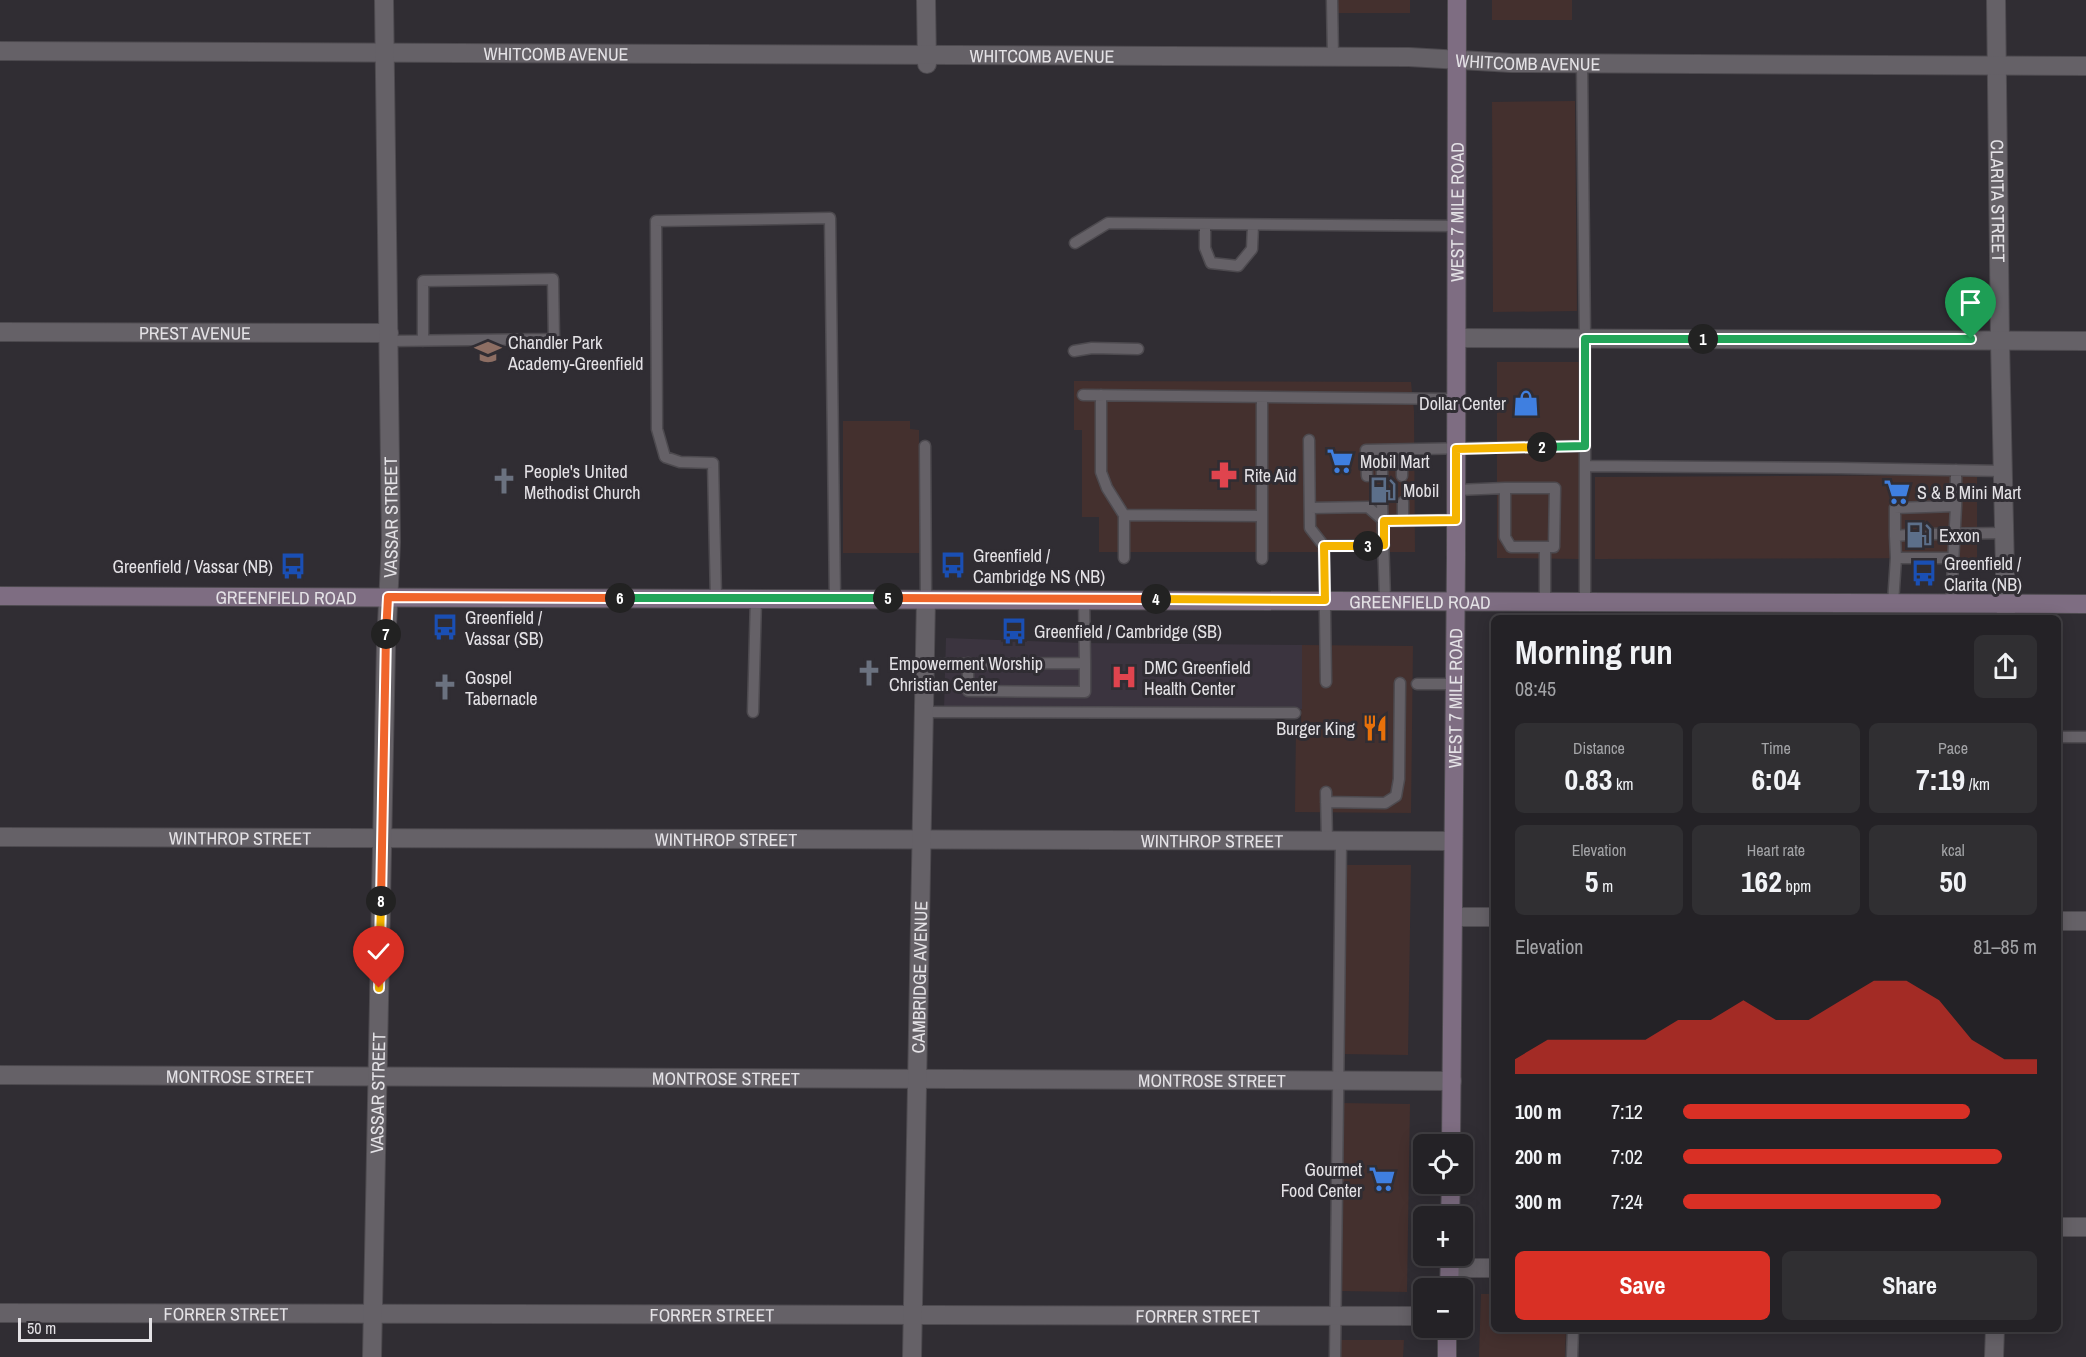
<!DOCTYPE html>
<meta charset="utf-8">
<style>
:root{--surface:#242226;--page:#302f32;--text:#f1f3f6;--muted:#a3a4a7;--line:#413f43;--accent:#d93025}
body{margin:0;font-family:"Archivo Narrow",sans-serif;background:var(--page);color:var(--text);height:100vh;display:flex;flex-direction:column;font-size:22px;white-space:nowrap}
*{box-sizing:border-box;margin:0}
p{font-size:20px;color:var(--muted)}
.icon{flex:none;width:33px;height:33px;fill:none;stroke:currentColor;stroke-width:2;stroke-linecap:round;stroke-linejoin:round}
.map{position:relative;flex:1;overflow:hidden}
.side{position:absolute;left:1491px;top:615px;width:570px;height:717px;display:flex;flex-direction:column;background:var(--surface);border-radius:9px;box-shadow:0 3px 15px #0003,0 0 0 2px var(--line)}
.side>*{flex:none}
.controls{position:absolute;left:1413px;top:1134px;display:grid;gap:12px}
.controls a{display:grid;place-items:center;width:60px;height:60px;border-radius:9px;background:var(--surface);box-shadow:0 3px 15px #0003,0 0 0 2px var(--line);font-size:30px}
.scale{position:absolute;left:18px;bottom:15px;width:134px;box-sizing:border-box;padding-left:6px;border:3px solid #e4e2e6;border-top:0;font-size:16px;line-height:21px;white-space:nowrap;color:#e4e2e6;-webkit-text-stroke:4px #302d33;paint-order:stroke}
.pin{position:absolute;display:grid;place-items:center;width:51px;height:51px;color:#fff;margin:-62px -26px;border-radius:50% 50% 50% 0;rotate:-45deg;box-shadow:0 0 6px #0007}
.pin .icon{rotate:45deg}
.km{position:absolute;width:30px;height:30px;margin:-15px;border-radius:50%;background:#222;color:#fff;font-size:16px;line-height:30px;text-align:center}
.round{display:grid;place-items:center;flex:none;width:63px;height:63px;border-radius:9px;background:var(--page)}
.overview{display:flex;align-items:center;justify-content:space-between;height:102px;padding:0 24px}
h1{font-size:33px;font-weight:700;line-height:45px}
.metrics{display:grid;grid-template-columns:repeat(3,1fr);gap:9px;height:102px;padding:6px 24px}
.metrics div{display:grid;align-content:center;border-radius:9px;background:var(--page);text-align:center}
.metrics b{font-size:30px;font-weight:700}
.metrics small{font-size:16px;font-weight:400}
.metrics p{font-size:16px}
.chart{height:168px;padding:12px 24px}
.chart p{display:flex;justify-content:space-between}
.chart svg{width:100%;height:108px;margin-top:6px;fill:var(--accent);opacity:.7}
.action{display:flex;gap:12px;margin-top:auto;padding:12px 24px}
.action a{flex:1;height:69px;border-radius:9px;background:var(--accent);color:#fff;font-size:24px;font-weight:700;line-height:69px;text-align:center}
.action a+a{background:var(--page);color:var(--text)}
ul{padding:0 24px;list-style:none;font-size:20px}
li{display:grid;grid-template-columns:96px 72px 1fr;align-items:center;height:45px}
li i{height:15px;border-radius:8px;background:var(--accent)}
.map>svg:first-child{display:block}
.commercial{fill:#44302e}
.built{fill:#3b343f}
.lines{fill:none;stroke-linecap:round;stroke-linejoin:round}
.lane-casing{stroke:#4d4a4f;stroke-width:13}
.street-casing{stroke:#4d4a4f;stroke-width:20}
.secondary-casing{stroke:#4d4a4f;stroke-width:20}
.lane{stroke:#656167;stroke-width:10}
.street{stroke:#656167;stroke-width:18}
.secondary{stroke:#7e6d82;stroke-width:18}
.split-1-casing{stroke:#fff;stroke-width:12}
.split-2-casing{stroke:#fff;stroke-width:12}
.split-3-casing{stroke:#fff;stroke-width:12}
.split-4-casing{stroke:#fff;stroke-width:12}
.split-5-casing{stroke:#fff;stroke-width:12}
.split-6-casing{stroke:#fff;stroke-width:12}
.split-7-casing{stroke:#fff;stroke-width:12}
.split-8-casing{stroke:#fff;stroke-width:12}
.split-9-casing{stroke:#fff;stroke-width:12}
.split-1{stroke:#22a559;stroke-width:8}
.split-2{stroke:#22a559;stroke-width:8}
.split-3{stroke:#f5b400;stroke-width:8}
.split-4{stroke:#f5b400;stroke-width:8}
.split-5{stroke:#f0652b;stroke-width:8}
.split-6{stroke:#22a559;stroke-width:8}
.split-7{stroke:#f0652b;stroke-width:8}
.split-8{stroke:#f0652b;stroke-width:8}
.split-9{stroke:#f5b400;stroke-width:8}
.labels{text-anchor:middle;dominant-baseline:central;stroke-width:6;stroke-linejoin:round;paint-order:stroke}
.street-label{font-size:18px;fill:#e4e2e6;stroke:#302d33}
.poi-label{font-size:18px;fill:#e4e2e6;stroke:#302d33;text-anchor:start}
</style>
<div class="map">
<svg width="2086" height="1357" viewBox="0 0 2086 1357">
<rect width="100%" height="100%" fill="#302d33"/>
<path class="commercial" d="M1337 0H1410V13H1337Z
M1492 0H1572V20H1492Z
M1575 101 1577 311 1493 312 1492 102Z
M1497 362H1579V559L1497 558Z
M1074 381 1411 382 1414 411 1415 552H1099V517H1082V430H1074Z
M843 421H910V429L919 430V553H843Z
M1977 475V558L1595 559V477Z
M1302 645 1413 646 1411 813 1295 812 1296 725H1301Z
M1345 865H1411L1408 1055 1342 1054Z
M1342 1103 1410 1104 1407 1292 1339 1291Z
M1481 1294H1494V1329H1566L1565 1357H1479Z
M1338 1340H1404L1403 1357H1338Z"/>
<path class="built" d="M946 638 1082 643 1302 645V709H944Z"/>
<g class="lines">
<g class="lane-casing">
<path id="lane" d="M1332 0 1333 57
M1582 64 1585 339V601
M1205 224V248L1211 263 1238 266 1252 249 1253 225
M1075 243 1108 223 1457 226
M389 341 554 339 553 279 423 281V341
M1074 351 1092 348 1138 349
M1083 395 1457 399
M1101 395V472L1107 488 1124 515
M1262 397V559
M1309 440 1310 528 1324 546
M925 446 926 598
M1382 450V476
M1402 450V476
M1585 466 1839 468 2003 471
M1367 476 1366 450 1585 446
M1457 490 1505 488
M1382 503 1385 600
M1310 508 1368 507 1384 521 1456 520
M1403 521V502
M1931 534 2004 533
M1907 535 1895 536V508L1956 506V470
M1895 536 1896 558H1952
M1545 547H1511L1505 537V488H1555L1554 547H1545V601
M1124 558V515L1262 516
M716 598 713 463 680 462 665 457 657 429 656 221 830 218 835 598
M1893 603 1896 558
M1951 603 1956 506
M968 663V691L1085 692V663
M925 664 1085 663 1084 599
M1326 682 1324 546 1384 545
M1417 684H1455
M753 712 756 598
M924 712 1295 713
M2058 737H2086
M1326 792 1327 841
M1326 802 1385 803 1396 796 1399 779 1400 683
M1335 1357 1341 841
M1572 1357 1573 1329"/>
</g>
<g class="street-casing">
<g id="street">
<path d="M926 0 927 64"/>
<path id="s1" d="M1996 0 2000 341 2006 618"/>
<path id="s2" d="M0 51 1409 57 1512 63 2086 66"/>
<path id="s3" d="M0 332 389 333"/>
<path d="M1457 338 2086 341"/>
<path id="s4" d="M0 837 1453 841"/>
<path d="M1453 917H1494"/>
<path d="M2058 921H2086"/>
<path id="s5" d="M0 1075 1452 1081"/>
<path d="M2058 1227H2086"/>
<path d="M1450 1268H1494"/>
<path id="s6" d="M0 1313 1424 1316"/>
<path id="s7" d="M372 1357 386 645 391 542 384 0"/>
<path id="s8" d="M912 1357 926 598"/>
<path d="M1994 1357 1995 1329"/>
</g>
</g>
<g class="secondary-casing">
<g id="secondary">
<path id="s9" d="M0 596 2086 604"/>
<path id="s10" d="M1451 1144 1456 558 1457 0"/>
<path d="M1450 1216 1451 1184"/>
<path d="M1449 1288 1450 1256"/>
<path d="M1447 1357V1328"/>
</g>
</g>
<use href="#lane" class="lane"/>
<use href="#street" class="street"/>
<use href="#secondary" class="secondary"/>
</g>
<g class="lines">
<g class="split-1-casing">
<path id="split-1" d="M1703 339H1971"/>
</g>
<g class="split-2-casing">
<path id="split-2" d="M1542 447 1585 446V339H1703"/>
</g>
<g class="split-3-casing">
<path id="split-3" d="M1368 546 1384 545V521L1456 520V449L1542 447"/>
</g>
<g class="split-4-casing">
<path id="split-4" d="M1156 599 1325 600 1324 546H1368"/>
</g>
<g class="split-5-casing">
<path id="split-5" d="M888 598 1156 599"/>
</g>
<g class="split-6-casing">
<path id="split-6" d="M620 598H888"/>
</g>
<g class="split-7-casing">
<path id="split-7" d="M386 634 388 597 620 598"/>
</g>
<g class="split-8-casing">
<path id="split-8" d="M381 901 386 634"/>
</g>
<g class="split-9-casing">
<path id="split-9" d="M379 988 381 901"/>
</g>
<use href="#split-1" class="split-1"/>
<use href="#split-2" class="split-2"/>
<use href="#split-3" class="split-3"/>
<use href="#split-4" class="split-4"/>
<use href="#split-5" class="split-5"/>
<use href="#split-6" class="split-6"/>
<use href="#split-7" class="split-7"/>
<use href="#split-8" class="split-8"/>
<use href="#split-9" class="split-9"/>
</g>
<defs>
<g id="school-bare" transform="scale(2.07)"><path d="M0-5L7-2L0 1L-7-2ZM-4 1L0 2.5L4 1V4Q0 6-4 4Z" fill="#8d6e63" stroke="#302d33" stroke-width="2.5" paint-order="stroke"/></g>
<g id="shop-bare" transform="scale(2.07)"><path d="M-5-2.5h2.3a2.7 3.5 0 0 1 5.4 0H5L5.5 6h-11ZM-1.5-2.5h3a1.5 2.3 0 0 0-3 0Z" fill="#3f7fe0" stroke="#302d33" stroke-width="2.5" paint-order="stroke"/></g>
<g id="supermarket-bare" transform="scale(2.07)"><path d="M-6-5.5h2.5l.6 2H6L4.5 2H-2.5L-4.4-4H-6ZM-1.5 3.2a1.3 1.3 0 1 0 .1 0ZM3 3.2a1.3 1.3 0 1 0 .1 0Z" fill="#3f7fe0" stroke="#302d33" stroke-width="2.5" paint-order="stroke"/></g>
<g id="pharmacy-bare" transform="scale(2.07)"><path d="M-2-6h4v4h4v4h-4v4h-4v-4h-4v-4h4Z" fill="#e0444e" stroke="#302d33" stroke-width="2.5" paint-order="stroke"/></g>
<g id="church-bare" transform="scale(2.07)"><path d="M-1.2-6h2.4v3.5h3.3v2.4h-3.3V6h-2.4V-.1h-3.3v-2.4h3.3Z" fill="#6b7280" stroke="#302d33" stroke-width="2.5" paint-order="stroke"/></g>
<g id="fuel-bare" transform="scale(2.07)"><path d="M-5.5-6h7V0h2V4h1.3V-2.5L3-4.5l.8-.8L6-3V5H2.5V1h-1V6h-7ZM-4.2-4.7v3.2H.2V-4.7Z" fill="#5c6f8a" stroke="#302d33" stroke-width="2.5" paint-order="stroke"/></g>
<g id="bus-bare" transform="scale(2.07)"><path d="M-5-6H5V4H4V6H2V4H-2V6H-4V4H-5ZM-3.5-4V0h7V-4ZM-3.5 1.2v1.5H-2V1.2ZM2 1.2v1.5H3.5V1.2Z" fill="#1a4fb4" stroke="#302d33" stroke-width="2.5" paint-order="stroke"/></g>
<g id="hospital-bare" transform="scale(2.07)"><path d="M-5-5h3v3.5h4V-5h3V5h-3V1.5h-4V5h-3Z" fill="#e0444e" stroke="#302d33" stroke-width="2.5" paint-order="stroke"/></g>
<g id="restaurant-bare" transform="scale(2.07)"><path d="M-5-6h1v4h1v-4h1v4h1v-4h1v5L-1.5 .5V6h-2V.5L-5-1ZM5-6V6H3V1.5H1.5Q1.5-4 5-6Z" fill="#e8710a" stroke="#302d33" stroke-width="2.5" paint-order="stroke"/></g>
</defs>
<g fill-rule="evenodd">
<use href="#school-bare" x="488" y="352"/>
<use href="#shop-bare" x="1526" y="403"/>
<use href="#supermarket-bare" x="1340" y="461"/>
<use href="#pharmacy-bare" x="1224" y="475"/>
<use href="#church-bare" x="504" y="481"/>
<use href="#fuel-bare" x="1383" y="490"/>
<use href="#supermarket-bare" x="1897" y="492"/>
<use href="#fuel-bare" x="1919" y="535"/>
<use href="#bus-bare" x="953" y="565"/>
<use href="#bus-bare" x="293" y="566"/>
<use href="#bus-bare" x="1924" y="573"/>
<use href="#bus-bare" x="445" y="627"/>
<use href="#bus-bare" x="1014" y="631"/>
<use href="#church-bare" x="869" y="673"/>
<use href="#hospital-bare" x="1124" y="677"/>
<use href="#church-bare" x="445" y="687"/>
<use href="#restaurant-bare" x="1375" y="728"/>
<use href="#supermarket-bare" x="1382" y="1179"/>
</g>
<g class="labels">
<g class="street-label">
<text stroke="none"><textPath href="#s2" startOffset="556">WHITCOMB AVENUE</textPath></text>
<text stroke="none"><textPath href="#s2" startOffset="1042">WHITCOMB AVENUE</textPath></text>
<text stroke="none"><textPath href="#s2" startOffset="1528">WHITCOMB AVENUE</textPath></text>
<text stroke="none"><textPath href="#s1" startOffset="201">CLARITA STREET</textPath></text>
<text stroke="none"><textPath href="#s10" startOffset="932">WEST 7 MILE ROAD</textPath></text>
<text stroke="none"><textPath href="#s3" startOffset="195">PREST AVENUE</textPath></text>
<text stroke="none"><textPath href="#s7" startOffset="840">VASSAR STREET</textPath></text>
<text stroke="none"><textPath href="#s9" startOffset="286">GREENFIELD ROAD</textPath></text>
<text stroke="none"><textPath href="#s9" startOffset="1420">GREENFIELD ROAD</textPath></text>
<text stroke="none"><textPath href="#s10" startOffset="446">WEST 7 MILE ROAD</textPath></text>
<text stroke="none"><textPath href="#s4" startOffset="240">WINTHROP STREET</textPath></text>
<text stroke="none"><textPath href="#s4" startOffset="726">WINTHROP STREET</textPath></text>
<text stroke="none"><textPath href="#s4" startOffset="1212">WINTHROP STREET</textPath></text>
<text stroke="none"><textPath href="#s8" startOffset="380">CAMBRIDGE AVENUE</textPath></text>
<text stroke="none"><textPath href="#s5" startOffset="240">MONTROSE STREET</textPath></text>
<text stroke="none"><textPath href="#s5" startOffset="726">MONTROSE STREET</textPath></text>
<text stroke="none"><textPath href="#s5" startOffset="1212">MONTROSE STREET</textPath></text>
<text stroke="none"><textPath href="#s7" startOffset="264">VASSAR STREET</textPath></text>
<text stroke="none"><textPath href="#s6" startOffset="226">FORRER STREET</textPath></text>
<text stroke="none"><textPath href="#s6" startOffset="712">FORRER STREET</textPath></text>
<text stroke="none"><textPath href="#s6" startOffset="1198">FORRER STREET</textPath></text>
</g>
<g class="poi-label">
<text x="508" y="342">Chandler Park<tspan x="508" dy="21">Academy-Greenfield</tspan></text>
<text x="1506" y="403" text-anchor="end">Dollar Center</text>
<text x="1360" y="461">Mobil Mart</text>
<text x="524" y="471">People's United<tspan x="524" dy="21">Methodist Church</tspan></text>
<text x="1244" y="475">Rite Aid</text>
<text x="1403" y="490">Mobil</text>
<text x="1917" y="492">S &amp; B Mini Mart</text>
<text x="1939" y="535">Exxon</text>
<text x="973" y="555">Greenfield /<tspan x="973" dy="21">Cambridge NS (NB)</tspan></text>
<text x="1944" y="563">Greenfield /<tspan x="1944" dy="21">Clarita (NB)</tspan></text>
<text x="273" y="566" text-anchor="end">Greenfield / Vassar (NB)</text>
<text x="465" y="617">Greenfield /<tspan x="465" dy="21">Vassar (SB)</tspan></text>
<text x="1034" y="631">Greenfield / Cambridge (SB)</text>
<text x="889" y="663">Empowerment Worship<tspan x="889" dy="21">Christian Center</tspan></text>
<text x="1144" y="667">DMC Greenfield<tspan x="1144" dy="21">Health Center</tspan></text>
<text x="465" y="677">Gospel<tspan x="465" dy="21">Tabernacle</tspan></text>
<text x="1355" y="728" text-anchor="end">Burger King</text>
<text x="1362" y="1169" text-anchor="end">Gourmet<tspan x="1362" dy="21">Food Center</tspan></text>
</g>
</g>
</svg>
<div class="controls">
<a><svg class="icon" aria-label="locate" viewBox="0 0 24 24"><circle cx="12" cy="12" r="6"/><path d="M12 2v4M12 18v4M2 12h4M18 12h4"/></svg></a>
<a>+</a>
<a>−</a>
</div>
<div class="scale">50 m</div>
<div class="pin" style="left:1971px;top:339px;background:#1e9e55"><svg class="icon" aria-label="arrive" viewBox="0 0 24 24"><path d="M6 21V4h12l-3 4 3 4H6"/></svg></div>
<div class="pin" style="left:379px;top:988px;background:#d93025"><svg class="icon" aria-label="check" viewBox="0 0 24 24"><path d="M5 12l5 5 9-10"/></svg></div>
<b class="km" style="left:1703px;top:339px">1</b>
<b class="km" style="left:1542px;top:447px">2</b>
<b class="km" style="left:1368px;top:546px">3</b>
<b class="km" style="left:1156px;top:599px">4</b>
<b class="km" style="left:888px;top:598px">5</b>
<b class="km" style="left:620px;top:598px">6</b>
<b class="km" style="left:386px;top:634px">7</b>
<b class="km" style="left:381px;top:901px">8</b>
<section class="side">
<div class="overview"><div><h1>Morning run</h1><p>08:45</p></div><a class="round"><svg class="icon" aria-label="share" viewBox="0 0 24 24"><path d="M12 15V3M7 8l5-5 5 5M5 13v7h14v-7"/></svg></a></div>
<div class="metrics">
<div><p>Distance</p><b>0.83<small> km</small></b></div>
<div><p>Time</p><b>6:04</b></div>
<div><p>Pace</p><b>7:19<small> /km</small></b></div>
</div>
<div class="metrics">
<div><p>Elevation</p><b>5<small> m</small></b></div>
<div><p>Heart rate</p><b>162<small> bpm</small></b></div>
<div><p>kcal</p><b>50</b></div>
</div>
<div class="chart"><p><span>Elevation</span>81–85 m</p>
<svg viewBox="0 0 160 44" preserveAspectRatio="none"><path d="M0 44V38L10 30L20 30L30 30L40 30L50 22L60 22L70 14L80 22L90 22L100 14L110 6L120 6L130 14L140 30L150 38L160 38V44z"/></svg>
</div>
<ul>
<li><b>100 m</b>7:12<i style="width:81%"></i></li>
<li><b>200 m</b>7:02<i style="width:90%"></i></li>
<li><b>300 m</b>7:24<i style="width:73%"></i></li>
</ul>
<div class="action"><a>Save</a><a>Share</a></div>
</section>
</div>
